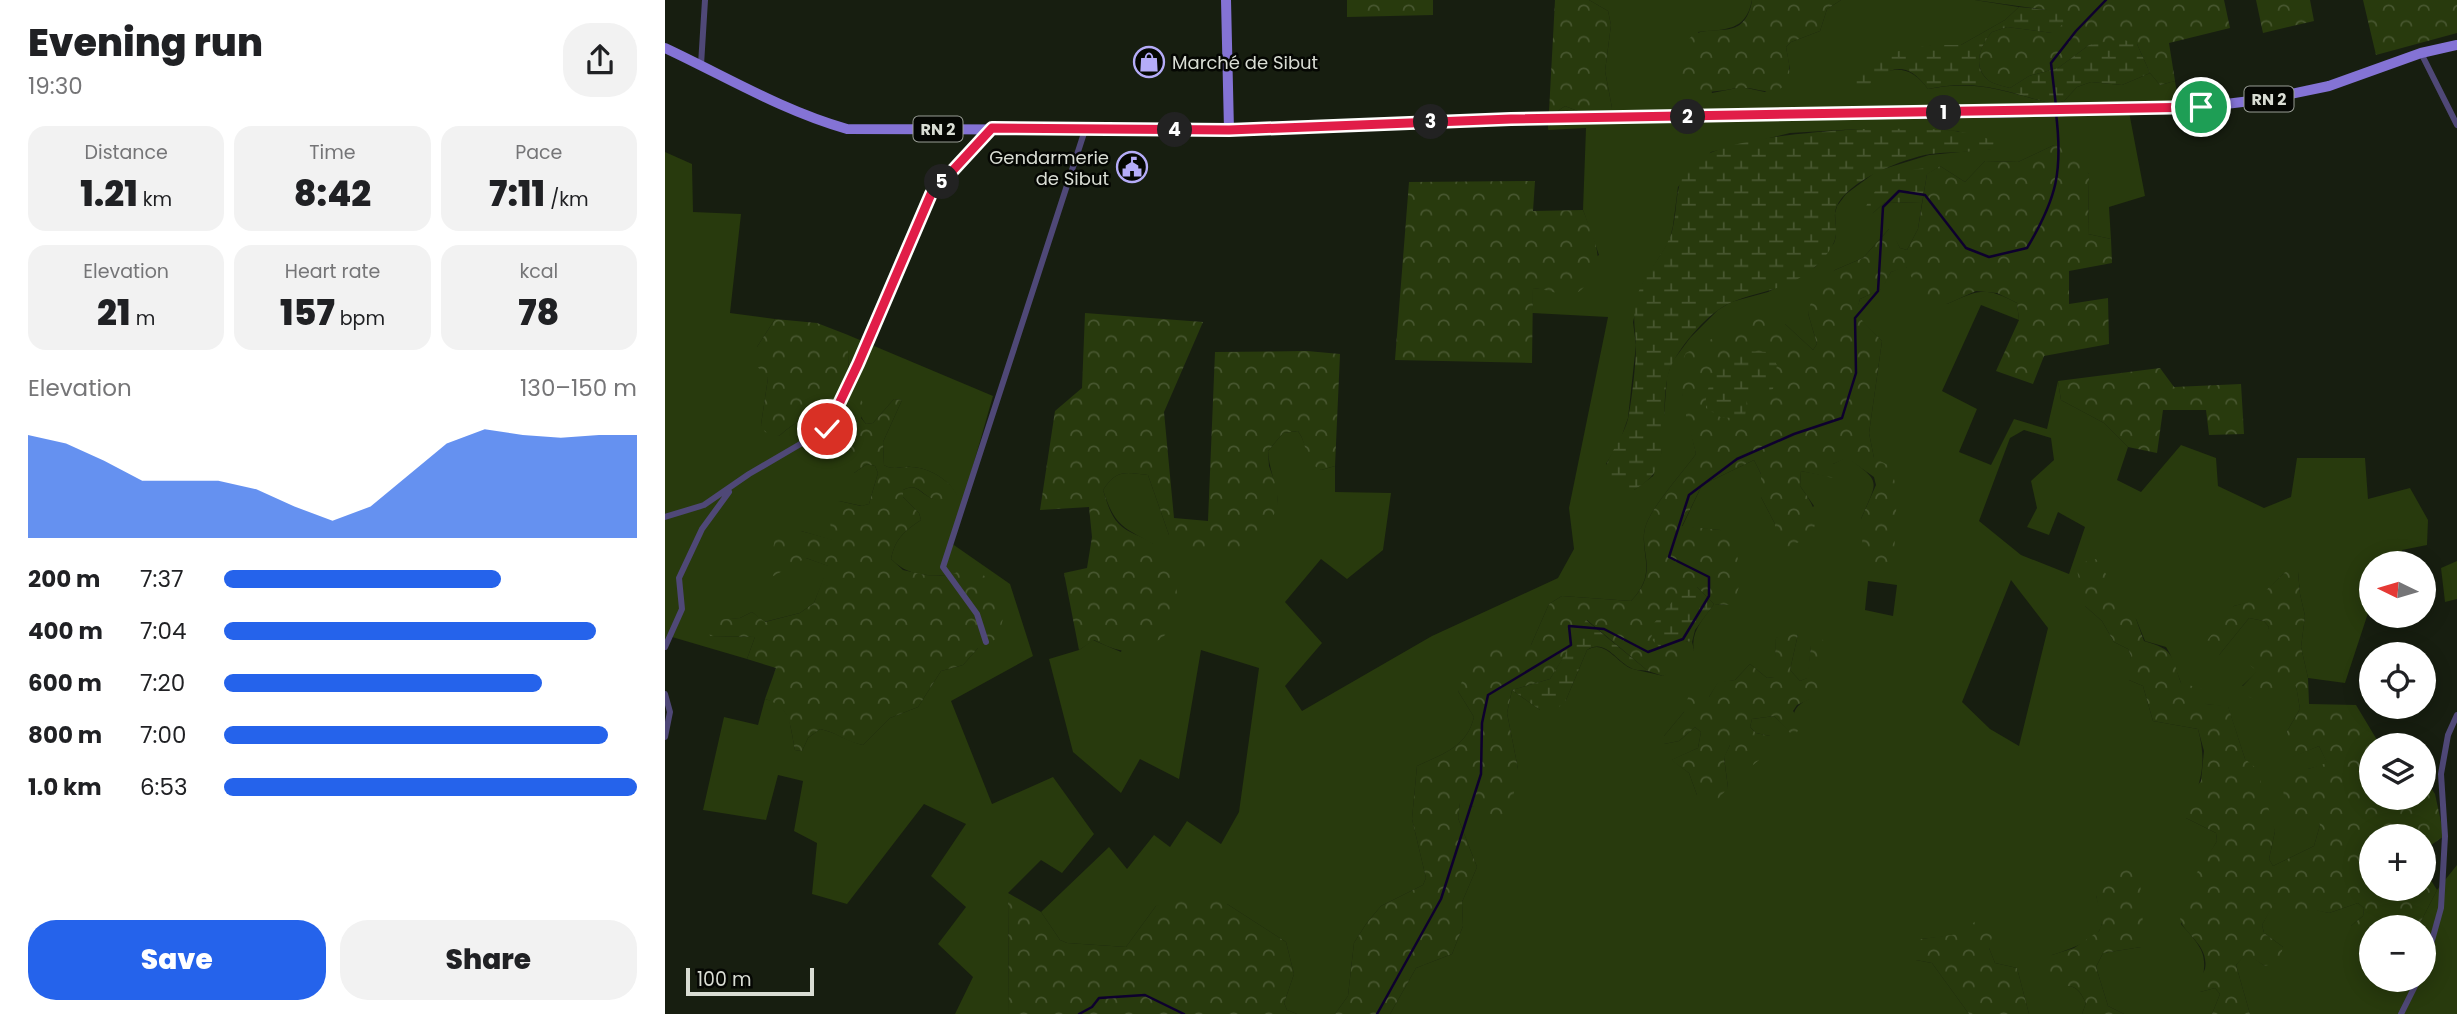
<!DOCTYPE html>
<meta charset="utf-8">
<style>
:root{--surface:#fff;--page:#f2f2f2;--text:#202124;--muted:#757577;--accent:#2563eb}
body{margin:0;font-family:Poppins,sans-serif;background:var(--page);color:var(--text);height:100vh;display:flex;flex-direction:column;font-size:26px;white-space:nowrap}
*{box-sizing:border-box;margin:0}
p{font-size:23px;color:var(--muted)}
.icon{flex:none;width:38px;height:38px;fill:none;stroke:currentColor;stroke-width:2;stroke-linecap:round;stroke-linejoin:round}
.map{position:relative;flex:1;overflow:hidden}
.details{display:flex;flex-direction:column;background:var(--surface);width:665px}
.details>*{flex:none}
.needle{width:46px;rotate:275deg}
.tools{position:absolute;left:1694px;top:551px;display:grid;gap:14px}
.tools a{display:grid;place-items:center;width:77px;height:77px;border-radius:50%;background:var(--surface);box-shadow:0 4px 18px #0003;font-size:35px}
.scale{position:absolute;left:21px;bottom:18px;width:128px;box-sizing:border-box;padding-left:7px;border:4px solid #d9ddd4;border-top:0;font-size:19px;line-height:24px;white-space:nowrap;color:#d9ddd4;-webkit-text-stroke:5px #050703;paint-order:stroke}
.pin{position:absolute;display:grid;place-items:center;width:60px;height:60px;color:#fff;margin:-30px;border:4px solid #fff;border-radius:50%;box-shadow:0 2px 7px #0007}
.km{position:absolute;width:35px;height:35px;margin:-18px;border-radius:50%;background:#222;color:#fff;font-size:19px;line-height:35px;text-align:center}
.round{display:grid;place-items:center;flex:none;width:74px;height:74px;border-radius:28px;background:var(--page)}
.head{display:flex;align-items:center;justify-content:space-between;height:119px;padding:0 28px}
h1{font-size:38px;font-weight:800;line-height:52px}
.figures{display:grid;grid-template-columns:repeat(3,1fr);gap:10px;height:119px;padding:7px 28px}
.figures div{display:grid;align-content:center;border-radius:18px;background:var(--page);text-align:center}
.figures b{font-size:35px;font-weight:800}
.figures small{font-size:19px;font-weight:400}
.figures p{font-size:19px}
.chart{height:196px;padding:14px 28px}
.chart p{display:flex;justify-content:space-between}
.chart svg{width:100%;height:126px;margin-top:7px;fill:var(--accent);opacity:.7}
.primary-button{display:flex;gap:14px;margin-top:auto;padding:14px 28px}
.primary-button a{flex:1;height:80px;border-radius:28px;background:var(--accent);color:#fff;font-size:28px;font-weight:800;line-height:80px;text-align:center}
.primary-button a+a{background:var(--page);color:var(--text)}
ul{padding:0 28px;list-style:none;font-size:23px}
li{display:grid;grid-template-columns:112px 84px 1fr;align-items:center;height:52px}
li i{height:18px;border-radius:9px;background:var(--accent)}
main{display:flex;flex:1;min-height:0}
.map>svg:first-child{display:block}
.green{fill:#283a0d;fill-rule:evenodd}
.forest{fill:url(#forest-crowns)}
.wetland{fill:url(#wetland-marsh)}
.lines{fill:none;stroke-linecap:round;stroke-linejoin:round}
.stream{stroke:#0e002e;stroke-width:2.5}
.street{stroke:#4f4877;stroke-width:6}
.primary{stroke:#8473d5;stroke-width:10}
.route-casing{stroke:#fff;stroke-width:14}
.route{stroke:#e11d48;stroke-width:9}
.labels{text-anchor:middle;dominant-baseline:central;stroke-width:5;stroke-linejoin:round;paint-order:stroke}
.shield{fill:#050703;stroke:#999d95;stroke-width:2}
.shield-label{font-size:16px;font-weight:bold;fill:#d9ddd4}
.poi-label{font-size:18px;fill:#d9ddd4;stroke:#050703;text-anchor:start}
</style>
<main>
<section class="details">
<div class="head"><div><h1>Evening run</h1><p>19:30</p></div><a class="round"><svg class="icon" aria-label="share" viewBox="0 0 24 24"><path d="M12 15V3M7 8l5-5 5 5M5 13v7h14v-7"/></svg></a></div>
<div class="figures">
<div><p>Distance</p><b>1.21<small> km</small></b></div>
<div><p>Time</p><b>8:42</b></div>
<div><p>Pace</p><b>7:11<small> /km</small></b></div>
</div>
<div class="figures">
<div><p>Elevation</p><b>21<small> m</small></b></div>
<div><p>Heart rate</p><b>157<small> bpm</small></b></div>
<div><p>kcal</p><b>78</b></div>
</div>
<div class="chart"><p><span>Elevation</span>130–150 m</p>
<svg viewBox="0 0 160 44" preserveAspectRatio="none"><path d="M0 44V8L10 11L20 17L30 24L40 24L50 24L60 27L70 33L80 38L90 33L100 22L110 11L120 6L130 8L140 9L150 8L160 8V44z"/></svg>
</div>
<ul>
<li><b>200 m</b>7:37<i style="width:67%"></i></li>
<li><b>400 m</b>7:04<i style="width:90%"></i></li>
<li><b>600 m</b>7:20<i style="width:77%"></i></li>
<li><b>800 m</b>7:00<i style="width:93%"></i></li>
<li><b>1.0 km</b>6:53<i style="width:100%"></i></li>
</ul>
<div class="primary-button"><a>Save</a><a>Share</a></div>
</section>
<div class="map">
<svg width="1792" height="1014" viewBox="0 0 1792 1014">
<defs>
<pattern id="forest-crowns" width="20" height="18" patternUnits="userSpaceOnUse" patternTransform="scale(1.75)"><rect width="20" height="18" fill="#283a0d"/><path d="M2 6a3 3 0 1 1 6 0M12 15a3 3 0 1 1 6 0" fill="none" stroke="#47562f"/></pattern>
<pattern id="wetland-marsh" width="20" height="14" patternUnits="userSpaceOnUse" patternTransform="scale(1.75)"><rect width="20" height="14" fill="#283a0d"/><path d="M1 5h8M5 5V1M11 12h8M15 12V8" fill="none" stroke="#47562f"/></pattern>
</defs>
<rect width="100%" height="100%" fill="#171e10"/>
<path class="green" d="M924 0H1087C1081 32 1060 29 1033 32L1047 93 1077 87 1100 92 1125 70 1121 47 1126 42 1155 31 1162 9 1176 0H1310L1354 7 1340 20 1296 45H1266L1219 72C1239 66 1251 73 1263 89 1313 79 1341 92 1388 104L1399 101 1412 87 1426 82 1457 85 1485 73 1495 85 1510 81 1515 111 1464 112 1480 196 1444 207 1446 239 1423 234 1424 174 1389 145 1353 162 1320 161 1300 182 1275 166 1200 214 1208 213 1220 202 1257 203 1253 229 1242 250 1235 248 1224 229 1198 258 1170 270 1143 313 1152 344 1148 350 1120 324 1017 392 1031 454C1018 472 992 501 983 520 969 549 997 569 966 601L897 596 884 604 866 645 793 691 809 717C802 747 778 754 752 766L747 819 761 878 758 885 716 906 701 924 689 943 683 996 670 1014H632L622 1010 619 1003 629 974 621 942 562 904 491 906 461 947 402 943 395 940 376 912 444 847 462 869 489 835 505 847 522 821 556 844 574 812 594 668 536 650 514 779 475 759 456 793 408 752 384 659 414 650 428 640 456 652 488 544C456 526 450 526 438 490 451 469 461 472 483 475L504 535 613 504C612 485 604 470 603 451L618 433 633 431C644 447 638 456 656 470L670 466V492L726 493 718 550 682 579 656 559 620 602 657 643 620 686 637 711 767 636 893 578 909 549 904 508 943 317 867 313 868 288 881 289 934 255 918 210 921 128 883 130 894 110 900 106 928 117 947 108 940 71 946 25 943 11ZM1194 129 1293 131 1326 149 1264 155 1212 171 1181 194 1172 206 1170 213 1171 236 1169 243 1150 267 1103 292 1066 302 1053 310 1025 338 1007 362 1002 377 996 454 988 476 969 490 941 464 955 441 963 418 971 345 968 322 978 283 1004 242 1008 226 1013 187 1046 152 1125 133Z
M0 152 27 164 28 212 76 214 65 313 110 319 92 347 103 378 96 425 114 436C128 424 152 404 165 430 168 437 166 446 169 452 173 460 183 467 189 473L202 464 210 466 213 473 204 504 197 506 174 501 170 541 136 531 141 558 164 566 149 603 135 613 99 622 87 612 75 618 46 621V636L90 637 82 659 7 637 0 649Z
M1240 266 1282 304C1314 290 1320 286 1352 303L1354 320 1316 305 1277 391 1312 409 1294 452 1326 465 1349 419 1382 429 1393 381 1396 400 1439 423 1463 447 1452 480 1476 492 1516 445 1551 458 1553 486 1599 508 1626 497 1632 458H1700L1703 499 1745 488 1763 520 1762 545 1737 550 1736 563 1706 564V604L1680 683 1643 678 1636 647 1640 616 1635 594 1633 572 1619 573 1591 601 1569 606 1554 655 1584 618 1599 621 1604 627 1593 671 1577 686 1631 685 1635 709 1621 733V759L1654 746 1663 764 1643 769 1655 825 1649 846 1608 866 1604 859 1610 831 1580 759 1563 707 1541 704 1516 683 1505 654 1501 647 1480 641 1471 619 1420 606 1437 621 1449 642 1463 649 1466 656 1464 680 1478 686 1488 721 1533 729C1543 767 1535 783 1521 818L1551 833 1552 841 1522 894 1516 924C1541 952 1543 955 1535 992L1550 988 1555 994 1547 1014H1459L1443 1006 1431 967 1438 953 1476 947 1431 895C1433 903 1437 914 1437 923 1437 939 1400 951 1387 955L1385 986C1406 986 1411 982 1421 1003L1417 1014H1364L1352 968 1330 963 1324 948 1294 935 1256 939 1251 960 1267 963 1304 1014H725L751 968 787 954 798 926 797 902 812 867 793 818 795 802 809 807 853 769 842 713 847 690 875 710 901 700 922 650C939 639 950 660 965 668 972 671 989 673 998 676L1029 650C1025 632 1039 618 1049 604L1064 605 1055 530 1017 527 1037 485 1089 460 1096 474V497L1110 524V539L1149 506 1135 486 1136 471 1168 477V464L1182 457C1217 483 1213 479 1196 519L1229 560 1204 433 1217 341 1190 314 1195 299 1216 289 1226 272ZM1359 430 1386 438 1389 460 1366 481 1372 508 1362 527 1384 535 1393 512 1420 527 1404 574 1356 555 1314 521 1345 438ZM1346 580 1383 628 1354 746 1325 729 1297 702ZM1203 581 1232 585 1228 616 1200 610ZM1133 634 1125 670 1135 681 1143 678 1146 646 1152 695C1126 707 1128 709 1129 736L1109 716 1087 719 1085 727 1091 733 1105 736 1065 745 1059 757 1063 788 1032 795 1024 773 1007 760 1033 748 1036 732 1030 727 1014 741 999 744V736L1019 712 1044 697 1053 683 1070 680 1085 664 1102 678 1110 677 1111 638Z
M183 335 328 396 286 543 345 584 368 656 286 701 327 804 388 777 429 834 397 873 376 860 343 893 344 1014H290L308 977 273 944 301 907 266 876 301 824 259 804 182 904 147 894 152 843 129 831 138 781 113 775 101 820 38 810 59 717 93 725 100 699 114 703 124 718 130 750 137 751 143 738 155 729C171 732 181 741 198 745L225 718 253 707 276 671 298 665 313 648 283 576C259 575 243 576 226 559 230 539 239 531 256 520L254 513 238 497V490C251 483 253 491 264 497 271 501 285 500 293 501 291 483 264 467 246 467 236 466 228 471 219 465L218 442 237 400 229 399 208 423 201 424C182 398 183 365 183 335Z
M1792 561V599L1780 602 1776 568Z
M1792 865V1014H1585L1571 965 1581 953 1600 966 1618 947 1599 933 1597 925 1608 904 1615 901 1664 913 1693 903 1699 908 1698 916 1686 926V933L1706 941V980H1759V928L1753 927 1772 890Z"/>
<path class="forest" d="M682 0H768V15L682 17Z
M890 0H924L943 11 946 25 940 71 947 108 943 114 928 117 900 106 894 110 883 130Z
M1087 0H1176L1162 9 1155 31 1126 42 1121 47C1123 59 1128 73 1120 84 1110 99 1088 86 1075 88 1058 89 1023 101 1017 77 1014 67 1015 61 1018 51 1026 22 1051 35 1071 27 1081 23 1086 9 1087 0Z
M1310 0H1559L1565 28 1504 43 1510 81 1495 85 1485 73 1472 44 1424 45 1393 68 1364 76 1345 88C1338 86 1328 84 1323 80 1307 66 1315 45 1327 32L1342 27 1387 33 1382 10Z
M1591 0H1645L1649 21 1598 33Z
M1698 0H1792V33L1711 55Z
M1389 145 1404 148 1424 174 1423 234 1446 239 1447 263 1404 271V304L1443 298 1444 344 1379 356 1368 384 1331 371 1354 320 1352 303 1332 293 1311 291 1282 304 1258 298 1241 267 1226 272 1217 289 1195 299 1191 314 1217 341 1204 433 1209 458 1225 466 1232 489 1229 560 1208 568 1198 556 1196 519 1211 485 1209 477 1182 458 1168 464V478L1136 471 1135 486C1145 500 1160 520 1143 536 1138 541 1129 544 1123 547L1110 539V524L1096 497V474L1089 460 1037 485 1017 526 1055 530 1068 538C1073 558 1082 589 1064 605L1049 604 1032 587 1020 641 1027 642 1029 650 1021 664 998 676 983 671 922 620 885 679 847 690 842 713 853 769 845 815 840 822 822 825 809 807 795 803 793 818 812 867 797 902 798 926 787 954 751 968 725 1014H670L683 996 689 943 701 924 716 906 758 885 761 878 747 819 752 766C778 754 802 747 809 717L793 691 809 652 866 645 884 604 897 596 966 601C998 568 969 549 983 520 992 501 1018 472 1031 454 1025 427 1007 377 1021 353L1087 317 1120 324 1148 350 1152 344 1143 313 1149 291 1170 270 1198 258 1225 228 1235 248 1242 250 1253 229 1262 174 1275 166 1300 182 1320 161 1353 162Z
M870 181 868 211 918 210C927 235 945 265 920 286 916 290 913 294 906 294 894 295 880 289 868 288L867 363 730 360 744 182Z
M420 313 538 322 499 412 509 518 543 521 550 352 642 351 675 354 670 466 656 470C639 462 643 445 633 431L618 433 603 451 604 466 612 488 613 504 608 517 573 548 546 555 517 545 504 535 483 475C461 472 451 469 438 490 442 502 445 515 454 524 462 533 477 536 487 543 511 561 524 614 499 636 494 641 485 644 480 647 461 656 446 648 429 640L414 650 399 573 422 568 427 537 424 507 375 510 390 411 417 388Z
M110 319 152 323 183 335V380L198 403 196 418 201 424 208 423 229 399 237 400 218 442 219 465C229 471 236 466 246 467 264 467 291 483 294 501 283 502 274 503 264 497 254 491 251 483 238 490V497L254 513 256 520C239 531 230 539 226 559L238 570 260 575 283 576 297 570 320 576 332 585 339 615 333 638 313 648 298 665 276 671 253 707 225 718 198 745C181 742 171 732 155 729L143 738 137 751 130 750C125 725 126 707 100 699L111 668 82 659 90 637 45 636 43 628 46 620 75 618 87 612 100 622 135 613 149 603 163 566 141 558 103 579 111 532 136 531 169 540 162 511 174 501 196 506 204 504 213 473 210 466 202 464 189 473H181C178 466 172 460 170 453 167 446 168 437 165 431 153 404 128 424 114 436L100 432 96 425 103 378 88 362 92 347Z
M1495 368 1509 387 1576 384 1579 434 1544 435 1541 410H1498L1492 453 1463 447 1439 423 1396 400 1393 381Z
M1431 559 1471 619 1479 641C1510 650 1506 655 1516 683L1538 689 1541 704 1563 706 1580 759 1592 769 1610 831 1604 859 1608 866 1649 846 1655 825 1652 818H1620L1618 785 1643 769 1662 763 1654 746 1621 760V733L1635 709 1631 686C1608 698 1603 706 1577 694V687L1592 671 1581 662 1580 654 1599 640 1604 627 1599 621 1584 618 1554 655 1539 654 1537 647 1569 606 1591 600 1619 573 1626 569 1633 572 1635 594 1640 616 1636 647 1643 678 1644 704 1691 705 1715 745 1706 746V798H1759V777L1770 794 1779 836 1759 850V836H1706V889H1759V869L1772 890 1753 927 1706 928V941L1686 934V926L1698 916 1699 908 1693 903 1664 913 1649 910 1637 920 1623 914 1616 902 1609 904 1597 925 1599 933 1618 947 1614 962 1600 966 1581 954 1571 965 1585 1014H1547L1555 994 1550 988 1535 992 1528 988C1531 983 1538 975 1540 969 1545 943 1514 932 1515 916 1517 890 1539 863 1552 841L1551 833 1521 818 1517 804 1536 781 1539 751 1533 729 1488 721 1478 686 1464 680 1461 673 1466 656 1463 649 1449 642 1437 621 1420 606 1412 570 1416 563Z
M1146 624C1169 635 1156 675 1152 696L1132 705 1128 711 1137 724 1129 737 1109 716 1087 719 1085 727 1091 733 1105 736V751L1082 770 1065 745 1059 758 1063 788 1053 799 1032 795 1024 773 1006 760 1033 748 1036 732 1030 727 1014 741 999 744V736L1019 712 1024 694 1044 697 1053 682 1070 680 1085 664 1102 678 1109 677 1111 638 1125 631 1133 634 1125 670 1135 681 1142 678 1146 646 1142 631Z
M1467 861 1474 865 1479 939 1476 947 1438 953 1431 967 1443 1006 1459 1014H1417L1421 1003C1411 982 1406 986 1385 987L1376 966 1387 955 1409 948 1434 931 1437 924 1431 895 1436 880 1452 864Z
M558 889 562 904 621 942 629 974 619 1003 622 1010 632 1014H344L343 893 376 912 395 940 402 943 461 947 491 906Z
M1312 920 1319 921 1328 933 1324 948 1330 963 1352 968 1364 1014H1304L1267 963 1251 960 1244 948 1256 939 1294 934Z"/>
<path class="wetland" d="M1354 7 1382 10 1397 15 1399 23 1387 33 1342 27 1327 32C1315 45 1307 67 1323 80 1328 84 1338 86 1345 88L1364 76 1393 68 1424 45 1456 39 1472 44 1485 73 1457 85 1426 82 1412 87 1399 101 1388 104C1341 92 1313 78 1263 89 1238 55 1220 70 1195 93L1188 88V81L1224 53 1266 45H1296L1340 20Z
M1194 129C1236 130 1293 124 1330 142L1326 149 1318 151C1301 152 1283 152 1265 154 1238 159 1182 180 1171 208 1168 217 1172 226 1171 234 1170 249 1151 268 1139 275 1116 291 1089 292 1065 303 1044 312 1017 344 1007 364 992 394 1008 454 986 477 981 482 975 486 969 490 956 490 943 487 939 472 944 453 958 438 963 419 967 400 971 363 971 345 970 328 967 314 972 297 979 271 1003 253 1008 227 1013 206 1009 183 1025 166 1052 137 1155 132 1194 129Z
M1275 166 1262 174 1257 203 1220 202 1207 214H1200C1200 198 1220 177 1235 173 1248 169 1262 168 1275 166Z
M1074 351 1103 352 1112 365 1108 389 1101 392 1083 391 1080 417 1057 418 1041 408C1039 380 1056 370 1074 351Z
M1032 587 1049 604 1030 630 1027 642 1020 641 999 651 986 639 989 623 1018 589Z
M921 620 983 671C978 670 971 671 966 668 951 661 940 638 922 650L901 700 890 711 875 710 847 690 885 679Z"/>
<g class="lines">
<path class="stream" d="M1391 106 1386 63 1411 31 1441 0
M414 1014 427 1007 434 998 480 995 519 1014
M712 1014 776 899 816 774 817 723 823 695 906 645 904 626 939 629 983 652 1018 639 1044 596V577L1004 557 1024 495 1072 459 1129 434 1177 418 1191 373 1190 318 1213 291 1218 207 1234 191 1260 195 1301 248 1324 257 1362 248C1392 198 1398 171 1391 113"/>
<path class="street" d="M1756 53 1792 125
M36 65 40 0
M0 517 39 505 84 474 161 429 193 364 266 194 326 130
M321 642 312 614 278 567 420 130
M0 647 17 609 14 578 37 529 64 492
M0 694 5 712 0 737
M1759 969 1776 908 1780 836 1776 774 1783 735 1792 715
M1736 1014 1753 980"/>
<path class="primary" d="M561 0 564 130
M0 48C60 76 118 111 182 129L564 130 846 119 1370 112 1536 107 1602 99 1664 86 1756 53 1792 45"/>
</g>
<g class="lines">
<g class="route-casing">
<path id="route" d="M162 429 193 364 266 194 327 128 564 130 846 119 1536 107"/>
</g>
<use href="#route" class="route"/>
</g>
<defs>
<g id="shop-ring" transform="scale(1.575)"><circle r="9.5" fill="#050703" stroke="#b5acf8" stroke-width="1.5"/><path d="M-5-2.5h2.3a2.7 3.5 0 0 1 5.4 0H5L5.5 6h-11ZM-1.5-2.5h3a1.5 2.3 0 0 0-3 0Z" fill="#b5acf8"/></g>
<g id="civic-ring" transform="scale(1.575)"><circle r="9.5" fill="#050703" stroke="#b5acf8" stroke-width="1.5"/><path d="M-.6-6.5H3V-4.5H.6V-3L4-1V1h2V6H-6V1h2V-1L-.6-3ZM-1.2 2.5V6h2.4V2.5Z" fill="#b5acf8"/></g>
</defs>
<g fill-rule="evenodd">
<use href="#shop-ring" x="484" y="62"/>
<use href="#civic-ring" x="467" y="167"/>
</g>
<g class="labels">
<g class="shield">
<rect x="1579.5" y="86.5" width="49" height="25" rx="5"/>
<rect x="248.5" y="116.5" width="49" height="25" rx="5"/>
</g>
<g class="shield-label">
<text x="1604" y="99">RN 2</text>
<text x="273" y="129">RN 2</text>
</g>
<g class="poi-label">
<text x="507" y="62">Marché de Sibut</text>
<text x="444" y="157" text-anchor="end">Gendarmerie<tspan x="444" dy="21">de Sibut</tspan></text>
</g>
</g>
</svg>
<div class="tools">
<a><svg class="needle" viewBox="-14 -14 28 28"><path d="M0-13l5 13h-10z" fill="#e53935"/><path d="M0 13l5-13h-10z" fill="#757577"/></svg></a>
<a><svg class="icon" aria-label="locate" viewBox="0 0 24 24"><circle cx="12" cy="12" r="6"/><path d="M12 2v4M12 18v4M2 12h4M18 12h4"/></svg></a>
<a><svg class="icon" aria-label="layers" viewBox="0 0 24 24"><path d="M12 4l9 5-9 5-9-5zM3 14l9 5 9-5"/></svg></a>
<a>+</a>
<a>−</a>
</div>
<div class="scale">100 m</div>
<div class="pin" style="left:1536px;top:107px;background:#1e9e55"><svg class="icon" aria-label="arrive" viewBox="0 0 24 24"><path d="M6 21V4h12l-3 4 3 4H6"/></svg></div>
<div class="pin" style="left:162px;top:429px;background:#d93025"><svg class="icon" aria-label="check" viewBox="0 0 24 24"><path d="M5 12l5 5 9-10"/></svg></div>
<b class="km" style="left:1279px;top:113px">1</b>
<b class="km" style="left:1023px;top:117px">2</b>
<b class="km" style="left:766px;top:122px">3</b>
<b class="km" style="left:510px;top:130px">4</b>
<b class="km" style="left:277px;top:182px">5</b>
</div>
</main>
